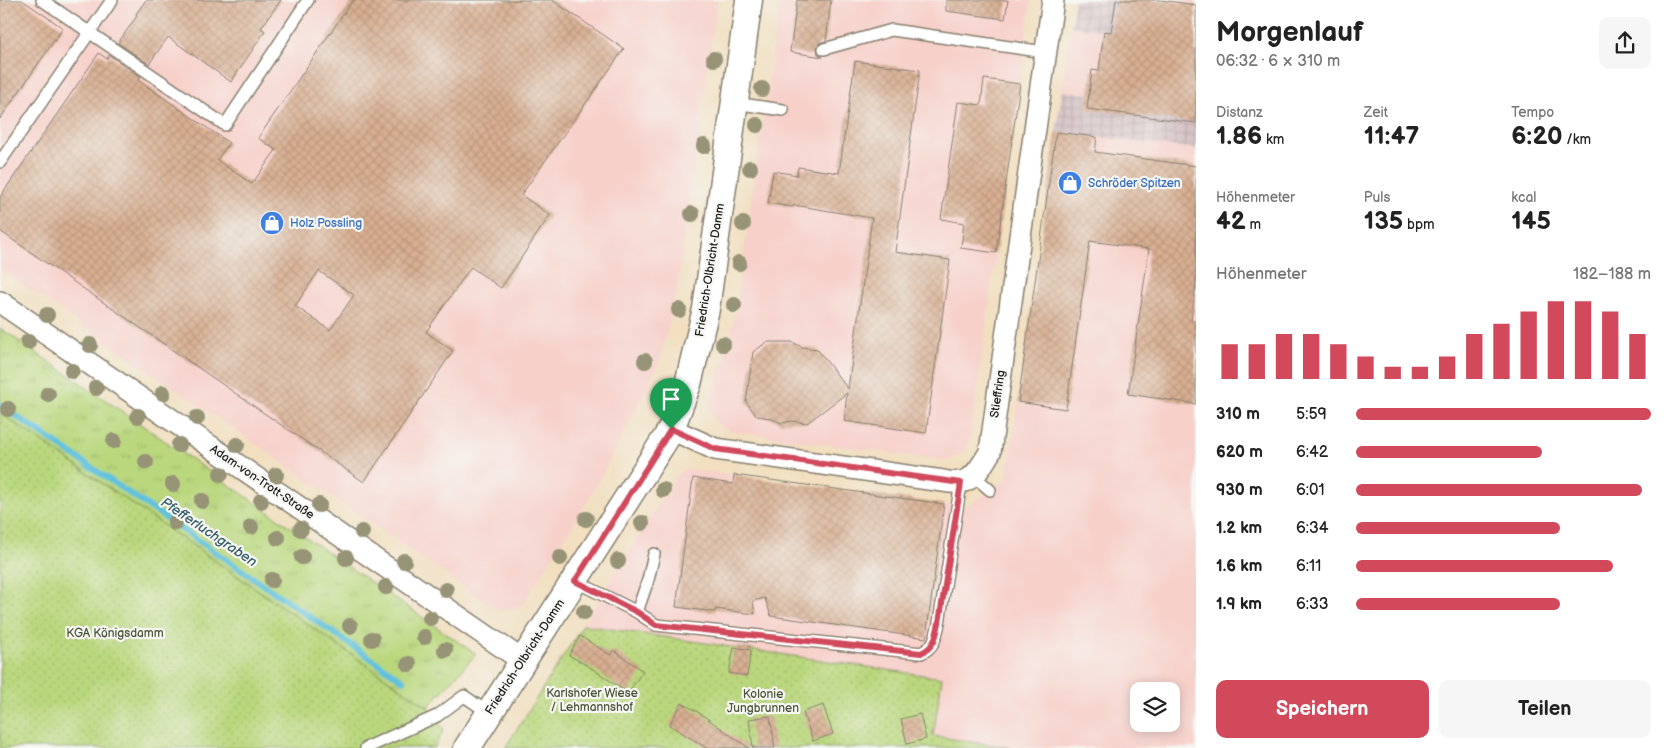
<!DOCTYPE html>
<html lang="de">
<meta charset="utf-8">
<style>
:root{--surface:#fff;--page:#f6f6f6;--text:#222;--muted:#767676;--accent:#d1495b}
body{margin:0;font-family:"Balsamiq Sans",sans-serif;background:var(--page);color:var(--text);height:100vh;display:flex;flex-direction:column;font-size:19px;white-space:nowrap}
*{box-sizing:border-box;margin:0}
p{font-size:16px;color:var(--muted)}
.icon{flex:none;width:28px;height:28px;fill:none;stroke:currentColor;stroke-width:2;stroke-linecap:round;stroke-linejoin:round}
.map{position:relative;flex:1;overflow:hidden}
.drawer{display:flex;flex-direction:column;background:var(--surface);width:475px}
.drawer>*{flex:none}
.controls{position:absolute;left:1130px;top:682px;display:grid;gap:10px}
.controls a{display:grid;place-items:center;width:50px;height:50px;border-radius:10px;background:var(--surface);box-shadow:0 2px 12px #0003;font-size:25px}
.pin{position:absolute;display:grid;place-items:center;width:42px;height:42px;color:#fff;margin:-51px -21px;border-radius:50% 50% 50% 0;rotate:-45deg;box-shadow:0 0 5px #0007}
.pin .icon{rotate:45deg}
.round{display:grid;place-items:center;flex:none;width:52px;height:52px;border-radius:10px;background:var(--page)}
.overview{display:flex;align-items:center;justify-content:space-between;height:85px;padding:0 20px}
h1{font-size:28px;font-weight:800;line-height:38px}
.stats{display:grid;grid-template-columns:repeat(3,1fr);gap:8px;height:85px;padding:5px 20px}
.stats div{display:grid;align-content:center}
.stats b{font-size:25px;font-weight:800}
.stats small{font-size:14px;font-weight:400}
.stats p{font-size:14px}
.chart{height:140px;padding:10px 20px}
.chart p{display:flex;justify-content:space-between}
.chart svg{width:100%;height:90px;margin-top:5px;stroke:var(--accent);stroke-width:6}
.primary-button{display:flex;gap:10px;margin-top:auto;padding:10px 20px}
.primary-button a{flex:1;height:58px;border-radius:10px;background:var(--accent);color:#fff;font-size:20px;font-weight:800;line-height:58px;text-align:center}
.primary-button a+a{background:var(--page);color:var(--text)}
ul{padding:0 20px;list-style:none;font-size:16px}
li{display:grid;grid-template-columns:80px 60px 1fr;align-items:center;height:38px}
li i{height:12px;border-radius:6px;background:var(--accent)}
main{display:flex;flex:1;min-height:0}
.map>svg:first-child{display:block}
.built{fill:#f7d0ca;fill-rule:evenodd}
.industrial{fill:url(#industrial-grid)}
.grass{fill:url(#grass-dots);stroke:#6b7a4c}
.park{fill:url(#park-tufts);stroke:#6b7a4c}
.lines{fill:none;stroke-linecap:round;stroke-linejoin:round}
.stream{stroke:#60c1de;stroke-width:6}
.building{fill:url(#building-cross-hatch);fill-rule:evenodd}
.service-casing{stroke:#867e6e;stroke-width:14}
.minor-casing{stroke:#867e6e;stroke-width:24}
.tertiary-casing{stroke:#867e6e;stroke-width:29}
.service{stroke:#fff;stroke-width:11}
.minor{stroke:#fff;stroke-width:21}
.tertiary{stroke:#fff;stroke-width:26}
.tree{fill:#969376}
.route-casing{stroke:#fff;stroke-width:10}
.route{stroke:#d1495b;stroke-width:6}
.labels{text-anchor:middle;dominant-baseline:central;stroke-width:4.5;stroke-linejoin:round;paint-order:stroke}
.shop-label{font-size:12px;fill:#366cbe;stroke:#f6f6f2;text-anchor:start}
.street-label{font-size:12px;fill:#1c1c1c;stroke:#f6f6f2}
.park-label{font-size:12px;fill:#4b5439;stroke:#f6f6f2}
.water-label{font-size:14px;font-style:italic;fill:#375e6a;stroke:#f6f6f2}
</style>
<main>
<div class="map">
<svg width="1196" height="748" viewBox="0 0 1196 748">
<defs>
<pattern id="industrial-grid" width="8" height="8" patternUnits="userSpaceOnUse" patternTransform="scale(1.25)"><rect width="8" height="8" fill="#d2bec2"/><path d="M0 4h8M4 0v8" fill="none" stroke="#b4a3a6"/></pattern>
<pattern id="grass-dots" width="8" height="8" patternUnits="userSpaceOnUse" patternTransform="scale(1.25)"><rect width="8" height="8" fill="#bad77d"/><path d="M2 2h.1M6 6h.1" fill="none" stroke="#9fb86b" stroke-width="1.8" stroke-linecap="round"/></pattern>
<pattern id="park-tufts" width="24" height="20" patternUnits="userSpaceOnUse" patternTransform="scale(1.25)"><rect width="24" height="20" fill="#bad77d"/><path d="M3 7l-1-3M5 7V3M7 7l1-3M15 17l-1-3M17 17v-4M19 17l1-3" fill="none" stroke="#9fb86b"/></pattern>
<pattern id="building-cross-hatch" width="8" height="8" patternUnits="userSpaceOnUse" patternTransform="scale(1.25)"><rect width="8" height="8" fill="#d8af92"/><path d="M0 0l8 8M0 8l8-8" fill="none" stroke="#b9967d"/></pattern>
</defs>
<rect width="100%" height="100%" fill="#f6f6f2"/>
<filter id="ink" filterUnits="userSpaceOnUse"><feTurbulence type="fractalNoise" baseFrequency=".02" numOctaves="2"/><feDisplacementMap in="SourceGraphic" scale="10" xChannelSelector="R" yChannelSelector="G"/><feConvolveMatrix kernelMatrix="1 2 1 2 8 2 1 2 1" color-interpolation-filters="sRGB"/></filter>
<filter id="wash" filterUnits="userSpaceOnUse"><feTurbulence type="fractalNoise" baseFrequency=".0096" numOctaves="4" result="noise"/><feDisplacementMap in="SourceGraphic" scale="20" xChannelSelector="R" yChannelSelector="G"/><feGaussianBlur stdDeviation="1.12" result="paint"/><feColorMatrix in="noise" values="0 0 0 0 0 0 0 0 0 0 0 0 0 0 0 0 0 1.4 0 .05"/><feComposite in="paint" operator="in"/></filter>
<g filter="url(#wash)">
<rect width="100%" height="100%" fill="#f1dfc0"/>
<path class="built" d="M0 0H717L677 288 670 320 657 368 592 494 521 606 499 611 0 269Z
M780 0H1031L970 440 962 454 947 461 730 431 717 424 712 416 710 407 712 398 723 364 735 313Z
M1075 0H1196V748H1012L933 736 941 679 583 625 676 476 680 472 687 469 965 507 1007 479ZM1139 691H1171V724H1139Z"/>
<path class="industrial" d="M1075 0H1116L1111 32 1071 26Z
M1062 91 1089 94 1087 109 1196 123V149L1056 132Z"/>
<path class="grass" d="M0 413 428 707 444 730 434 748H0Z
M583 625 942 678 933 736 1012 748H505Z"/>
<path class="park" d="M0 328 476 654 428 707 0 413Z"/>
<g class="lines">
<path class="stream" d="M0 405 404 681"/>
</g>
<g id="blocks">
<path class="building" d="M0 0H22L63 28 0 119Z
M146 0H281L261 28 265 31 231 82 168 37 149 64 118 43 137 16 136 14Z
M353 0H552L624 49 521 195 550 215 501 288 471 267 426 332 453 351 364 482 0 231V197L99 53 107 59 109 55 141 77 138 80 229 143 217 160 252 184 276 150 258 138ZM319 271 354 295 330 330 295 306Z
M797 0H831L826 41 819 43 817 48 818 54 823 57 790 52Z
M946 0H1008L1005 19 946 11Z
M1116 0H1160L1196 5V123L1087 109 1092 70 1099 71 1104 31 1111 32Z
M855 61 920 70 895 252 950 260 926 433 844 421 847 393 807 423 792 421 781 423 770 418 757 416 746 402 753 352 767 342H792L802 347 817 349 848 389 872 218 794 205 793 207 768 203 773 171 797 175 798 167 839 173Z
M984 79 1020 84 996 253 961 248 964 223 941 219 958 102 981 105Z
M1056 132 1097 137 1095 152 1196 166V284L1191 321H1196V404L1128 394 1149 249 1090 241 1066 409 1018 402Z
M734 475 944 504 926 638 771 616 765 598 753 601 755 614 716 609 715 612 676 607 693 478 733 484Z
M580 636 610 655 613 650 643 671 628 693 593 669 569 655Z
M734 647 751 650 747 676 729 673Z
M682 703 698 712 749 748H707L669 725Z
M823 705 833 734 813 741 803 712Z
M920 714 926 739 907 744 901 719Z
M770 716 775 748H753L749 719Z"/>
</g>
</g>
<g filter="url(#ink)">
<use href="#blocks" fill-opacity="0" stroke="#867e6e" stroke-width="1"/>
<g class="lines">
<g class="service-casing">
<path id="service" d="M42 0 225 125 308 0
M824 49 892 30 1045 52
M734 103 783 110
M0 162 112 0
M973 475 990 490
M575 581 637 612 656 625 921 653C935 647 936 636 939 623L961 483
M637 612 648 580 654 554
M366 748 437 716 464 696 489 713"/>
</g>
<g class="minor-casing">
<path id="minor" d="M0 302 523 661
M671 429 715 449 943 481C948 482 954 483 959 482 974 482 983 463 990 452L1053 0"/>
</g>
<g class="tertiary-casing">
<path id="tertiary" d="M467 748 666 438 671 429 688 384 706 309 749 0"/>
</g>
<use href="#service" class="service"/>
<use href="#minor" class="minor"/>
<use href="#tertiary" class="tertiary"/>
</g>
<g class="tree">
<circle cx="714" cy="59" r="8"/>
<circle cx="762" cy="89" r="8"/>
<circle cx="757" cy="125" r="8"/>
<circle cx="704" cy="146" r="8"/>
<circle cx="750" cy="168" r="8"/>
<circle cx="692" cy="214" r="8"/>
<circle cx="743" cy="224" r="8"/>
<circle cx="739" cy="263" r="8"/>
<circle cx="734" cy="305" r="8"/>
<circle cx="679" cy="310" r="8"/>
<circle cx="47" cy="315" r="8"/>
<circle cx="28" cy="342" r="8"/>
<circle cx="723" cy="344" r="8"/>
<circle cx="90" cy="345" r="8"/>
<circle cx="645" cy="361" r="8"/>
<circle cx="72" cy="371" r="8"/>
<circle cx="96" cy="388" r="8"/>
<circle cx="163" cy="393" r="8"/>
<circle cx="48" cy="394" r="8"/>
<circle cx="8" cy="409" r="8"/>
<circle cx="138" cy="416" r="8"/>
<circle cx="197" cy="418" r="8"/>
<circle cx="114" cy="441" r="8"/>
<circle cx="179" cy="445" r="8"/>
<circle cx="237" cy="445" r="8"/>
<circle cx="146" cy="462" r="8"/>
<circle cx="221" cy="474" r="8"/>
<circle cx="276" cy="475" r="8"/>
<circle cx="173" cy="484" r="8"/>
<circle cx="663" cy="490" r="8"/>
<circle cx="202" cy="501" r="8"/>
<circle cx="261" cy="501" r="8"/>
<circle cx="319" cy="505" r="8"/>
<circle cx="586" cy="519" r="8"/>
<circle cx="175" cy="523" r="8"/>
<circle cx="642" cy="523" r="8"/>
<circle cx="251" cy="527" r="8"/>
<circle cx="301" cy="529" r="8"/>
<circle cx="362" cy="532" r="8"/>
<circle cx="278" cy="538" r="8"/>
<circle cx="302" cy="557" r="8"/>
<circle cx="346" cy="558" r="8"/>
<circle cx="560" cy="558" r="8"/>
<circle cx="404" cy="561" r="8"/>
<circle cx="618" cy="561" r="8"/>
<circle cx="272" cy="580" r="8"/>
<circle cx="386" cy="587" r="8"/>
<circle cx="446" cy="590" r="8"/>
<circle cx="584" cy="612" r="8"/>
<circle cx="430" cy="618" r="8"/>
<circle cx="350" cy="626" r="8"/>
<circle cx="424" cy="637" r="8"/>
<circle cx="372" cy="639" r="8"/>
<circle cx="445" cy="650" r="8"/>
<circle cx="409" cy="664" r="8"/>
</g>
</g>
<g class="lines" filter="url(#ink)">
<g class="route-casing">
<path id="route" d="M671 429 715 449 961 483 939 623C936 636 935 647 921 653L656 625 637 612 575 581Z"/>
</g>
<use href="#route" class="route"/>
</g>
<defs>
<g id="shop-disc" transform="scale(1.25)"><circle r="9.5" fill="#3f7fe0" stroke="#f6f6f2"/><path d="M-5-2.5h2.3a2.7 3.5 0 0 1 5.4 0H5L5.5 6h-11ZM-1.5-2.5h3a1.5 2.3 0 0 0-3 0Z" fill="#fff"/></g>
</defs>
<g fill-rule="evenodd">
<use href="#shop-disc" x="1070" y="183"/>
<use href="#shop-disc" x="272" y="223"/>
</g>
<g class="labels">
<g class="shop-label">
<text x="1088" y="183">Schröder Spitzen</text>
<text x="290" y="223">Holz Possling</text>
</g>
<g class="street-label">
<text transform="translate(710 270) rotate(-81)">Friedrich-Olbricht-Damm</text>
<text transform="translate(998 394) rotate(-82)">Stieffring</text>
<text transform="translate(262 482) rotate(34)">Adam-von-Trott-Straße</text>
<text transform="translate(525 657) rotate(-57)">Friedrich-Olbricht-Damm</text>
</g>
<g class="park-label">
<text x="115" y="633">KGA Königsdamm</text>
<text x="592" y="693">Karlshofer Wiese<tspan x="592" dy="14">/ Lehmannshof</tspan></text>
<text x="763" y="694">Kolonie<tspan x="763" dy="14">Jungbrunnen</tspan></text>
</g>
<g class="water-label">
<text transform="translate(209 532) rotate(34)">Pfefferluchgraben</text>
</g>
</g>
</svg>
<div class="controls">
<a><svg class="icon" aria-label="layers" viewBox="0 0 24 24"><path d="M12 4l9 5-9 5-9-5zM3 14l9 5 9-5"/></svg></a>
</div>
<div class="pin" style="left:671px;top:429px;background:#1e9e55"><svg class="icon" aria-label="arrive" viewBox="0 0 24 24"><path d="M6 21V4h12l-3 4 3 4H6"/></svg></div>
</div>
<section class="drawer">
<div class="overview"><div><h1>Morgenlauf</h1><p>06:32 · 6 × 310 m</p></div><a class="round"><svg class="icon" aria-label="share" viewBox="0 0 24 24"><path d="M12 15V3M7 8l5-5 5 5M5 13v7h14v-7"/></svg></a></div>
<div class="stats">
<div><p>Distanz</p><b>1.86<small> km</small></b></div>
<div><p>Zeit</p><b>11:47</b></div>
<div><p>Tempo</p><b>6:20<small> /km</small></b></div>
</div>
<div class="stats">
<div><p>Höhenmeter</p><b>42<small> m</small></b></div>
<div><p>Puls</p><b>135<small> bpm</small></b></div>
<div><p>kcal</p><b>145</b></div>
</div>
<div class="chart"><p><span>Höhenmeter</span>182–188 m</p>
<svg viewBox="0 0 160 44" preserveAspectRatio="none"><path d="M5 44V27M15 44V27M25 44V22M35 44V22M45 44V27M55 44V33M65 44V38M75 44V38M85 44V33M95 44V22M105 44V17M115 44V11M125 44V6M135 44V6M145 44V11M155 44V22"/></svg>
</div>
<ul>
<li><b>310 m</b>5:59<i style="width:100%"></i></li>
<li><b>620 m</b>6:42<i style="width:63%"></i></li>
<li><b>930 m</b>6:01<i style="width:97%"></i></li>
<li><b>1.2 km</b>6:34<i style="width:69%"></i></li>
<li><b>1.6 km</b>6:11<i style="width:87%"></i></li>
<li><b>1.9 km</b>6:33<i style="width:69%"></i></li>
</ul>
<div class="primary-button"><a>Speichern</a><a>Teilen</a></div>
</section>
</main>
